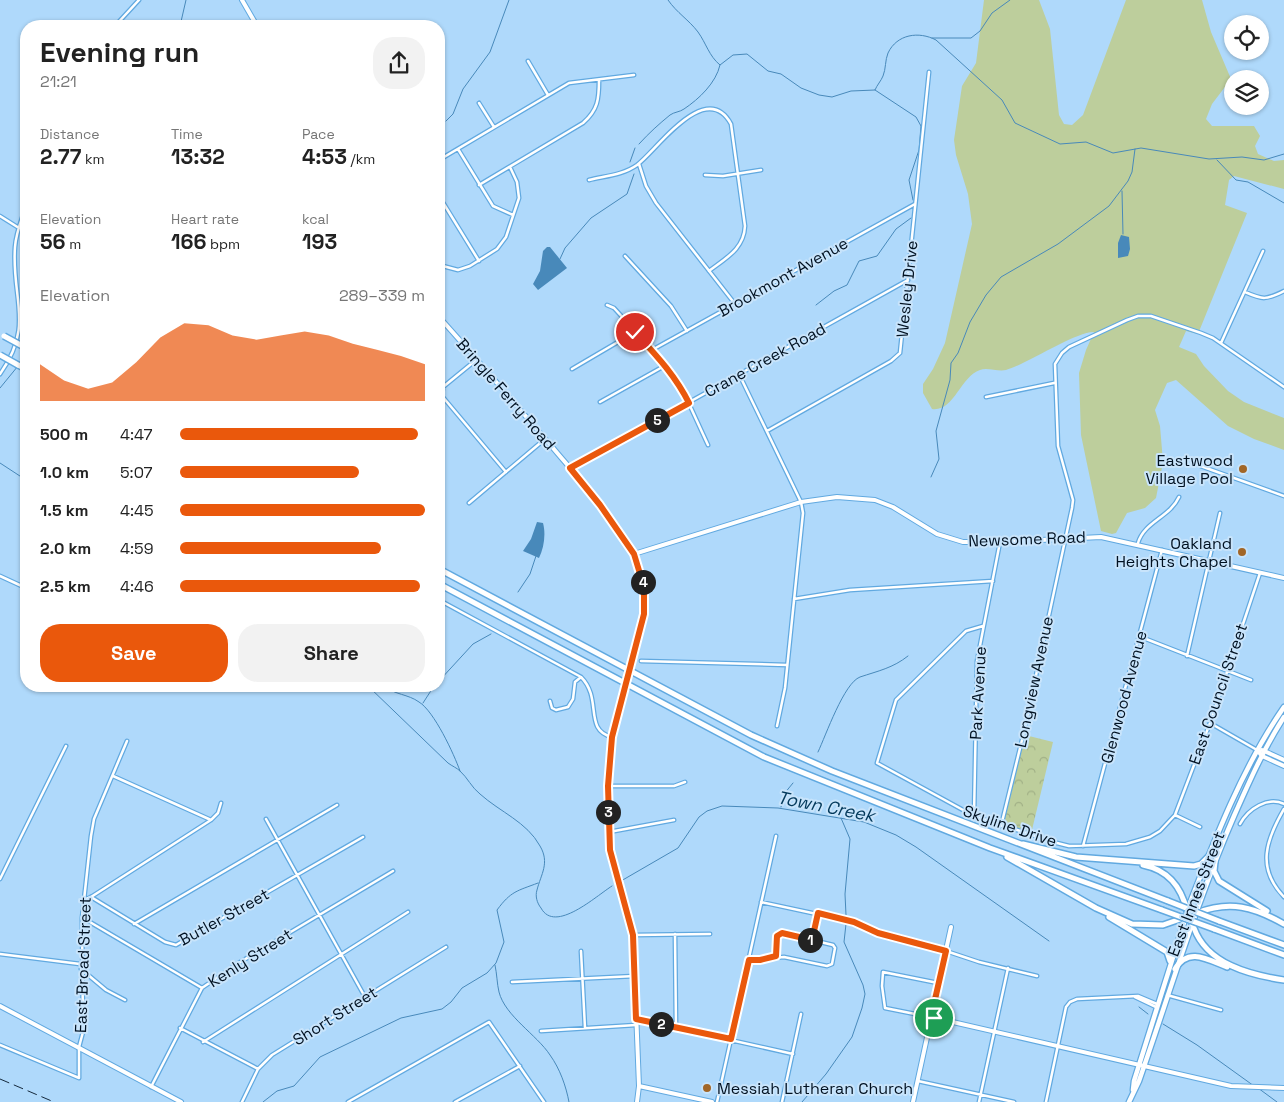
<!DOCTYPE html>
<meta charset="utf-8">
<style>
:root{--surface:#fff;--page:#f2f2f2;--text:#222;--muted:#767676;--accent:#ea580c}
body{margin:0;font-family:"Space Grotesk",sans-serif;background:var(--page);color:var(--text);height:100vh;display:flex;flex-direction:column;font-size:19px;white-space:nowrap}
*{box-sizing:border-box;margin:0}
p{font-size:16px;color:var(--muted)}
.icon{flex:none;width:28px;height:28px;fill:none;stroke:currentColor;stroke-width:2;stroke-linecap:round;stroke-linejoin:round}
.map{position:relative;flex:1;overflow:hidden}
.side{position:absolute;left:20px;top:20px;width:425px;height:672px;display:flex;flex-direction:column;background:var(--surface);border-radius:20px;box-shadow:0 1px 4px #0004}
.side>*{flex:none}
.fabs{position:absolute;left:1224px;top:15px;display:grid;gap:10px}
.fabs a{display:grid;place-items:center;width:45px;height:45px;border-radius:50%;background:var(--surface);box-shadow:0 1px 4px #0004;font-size:25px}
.pin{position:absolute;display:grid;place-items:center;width:42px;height:42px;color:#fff;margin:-21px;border:2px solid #fff;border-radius:50%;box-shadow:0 1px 5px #0007}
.km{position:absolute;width:25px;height:25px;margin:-12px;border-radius:50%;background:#222;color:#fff;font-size:14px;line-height:25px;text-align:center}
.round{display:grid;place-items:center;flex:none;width:52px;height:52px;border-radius:20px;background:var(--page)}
.headline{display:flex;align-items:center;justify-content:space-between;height:85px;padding:0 20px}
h1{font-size:28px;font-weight:600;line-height:38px}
.metrics{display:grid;grid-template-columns:repeat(3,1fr);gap:8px;height:85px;padding:5px 20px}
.metrics div{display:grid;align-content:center}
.metrics b{font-size:21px;font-weight:600}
.metrics small{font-size:14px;font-weight:400}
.metrics p{font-size:14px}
.chart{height:140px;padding:10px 20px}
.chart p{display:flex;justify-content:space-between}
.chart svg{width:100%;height:90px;margin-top:5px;fill:var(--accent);opacity:.7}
.action{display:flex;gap:10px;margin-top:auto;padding:10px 20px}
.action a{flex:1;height:58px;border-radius:20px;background:var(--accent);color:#fff;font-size:20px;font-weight:600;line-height:58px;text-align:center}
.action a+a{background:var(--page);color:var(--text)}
ul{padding:0 20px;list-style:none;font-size:16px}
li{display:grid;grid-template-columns:80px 60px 1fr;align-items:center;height:38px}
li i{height:12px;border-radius:6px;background:var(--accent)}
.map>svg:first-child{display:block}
.grass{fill:#bdce9c}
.park{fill:url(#park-crowns)}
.water{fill:#4889ba}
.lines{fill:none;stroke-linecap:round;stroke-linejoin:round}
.stream{stroke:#4889ba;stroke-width:1}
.street-casing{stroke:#61a9e0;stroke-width:5}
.secondary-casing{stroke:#61a9e0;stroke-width:6}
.primary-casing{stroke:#61a9e0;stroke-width:7}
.highway-casing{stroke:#61a9e0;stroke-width:8}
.street{stroke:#fff;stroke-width:2.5}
.secondary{stroke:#fff;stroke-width:4}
.primary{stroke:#fff;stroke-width:4.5}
.highway{stroke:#fff;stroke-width:5}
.rail{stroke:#162a3d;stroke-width:1;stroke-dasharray:10 5;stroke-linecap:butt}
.secondary-bridge-casing{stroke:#61a9e0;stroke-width:6;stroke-linecap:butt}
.highway-bridge-casing{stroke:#61a9e0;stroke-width:8;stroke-linecap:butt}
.secondary-bridge{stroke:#fff;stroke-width:4}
.highway-bridge{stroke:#fff;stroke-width:5}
.route-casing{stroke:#fff;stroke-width:10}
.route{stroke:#ea580c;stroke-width:6}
.poi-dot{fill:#a16627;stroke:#c8e4fb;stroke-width:2}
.labels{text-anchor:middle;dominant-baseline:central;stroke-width:4;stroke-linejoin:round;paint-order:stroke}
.street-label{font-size:16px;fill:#001121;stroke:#c8e4fb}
.poi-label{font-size:16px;fill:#001121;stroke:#c8e4fb;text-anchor:end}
.water-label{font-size:18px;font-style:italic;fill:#03395b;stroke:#c8e4fb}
</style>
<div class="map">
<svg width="1284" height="1102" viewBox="0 0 1284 1102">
<defs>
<pattern id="park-crowns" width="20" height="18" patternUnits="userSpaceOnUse" patternTransform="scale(1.25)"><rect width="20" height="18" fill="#bdce9c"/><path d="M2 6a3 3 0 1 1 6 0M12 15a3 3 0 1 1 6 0" fill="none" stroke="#a1b086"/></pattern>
</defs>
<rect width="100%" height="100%" fill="#afd9fb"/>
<path class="grass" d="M984 0H1039L1050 29 1059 115 1064 124 1072 125 1083 115 1126 0H1202L1211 32 1231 79 1212 104 1206 119 1212 126H1254L1260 136 1255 146 1258 154 1274 161 1284 160V189L1234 176 1229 180 1225 205 1247 213 1198 334 1186 331 1179 347 1196 354 1204 366 1228 391 1244 402 1284 418V450L1254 439 1228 426 1176 380 1167 383 1155 410 1160 426 1163 462 1156 498 1145 508 1127 513 1116 533 1112 534 1101 531 1081 435 1079 373 1086 350 1094 332C1077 331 1027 364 1006 370 998 372 987 367 980 370 960 377 954 412 932 409L923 393V384L933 369 945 343 972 224 968 194 956 155 954 140 962 86 976 63Z"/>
<path class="park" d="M1025 735 1053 742 1031 834 1003 824Z"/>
<path class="water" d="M1121 235 1129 237 1130 249 1128 256 1118 258V243Z
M547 247H550L567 268 538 290 533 284 540 271 543 251Z
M537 522 543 523C546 534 544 548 539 558L523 551 531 539Z"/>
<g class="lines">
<path class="stream" d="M668 0C677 13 689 20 698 32 706 43 709 56 720 65L733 55 747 54 768 71 781 74 801 88 819 95 832 97 851 91 875 90C877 85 881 81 883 76 886 69 885 60 888 53 897 34 919 31 936 40L1002 100 1015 123 1060 144 1086 142 1113 153 1141 148 1209 159 1242 157 1264 160 1284 154
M180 26 186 0
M932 38H971L980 31 992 13 1010 0
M875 90 916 117 921 126 919 150 909 180 913 200
M446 121 453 114 463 89 490 52 509 0
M639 144C649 133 659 124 670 115 674 112 680 112 684 109 699 99 716 83 720 65
M1217 160 1236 180 1248 182 1284 203
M630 162 635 148
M1122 191 1123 234
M560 259 565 248 591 218 627 194 634 174
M816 305 834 291 847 285 859 261 877 256 896 229 911 218
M20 363 26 351
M0 388 18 366
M0 463 26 480
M931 477 939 459 936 431 950 380 951 363 958 353 970 322 986 295 1001 277 1058 244 1109 206 1128 181 1132 172 1135 149
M518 592 530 574 536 556
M439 681 473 644 491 634
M368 686 448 763C452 766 457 768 460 771 467 777 472 788 480 794 500 812 527 822 540 846 550 863 541 874 537 890 535 896 537 903 541 908 555 934 596 896 612 886
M384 686C395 695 408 694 419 702 434 711 454 754 460 771
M423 703 434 686
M818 752C826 735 844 683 860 677 878 671 893 668 908 656
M781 807 784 794 793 783
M841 818 850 839 845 894 846 915
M621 881 678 848 699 817 707 811 722 806 778 808 864 822 896 835 916 847 1049 941
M495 965C497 974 497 984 499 992 505 1016 537 1035 550 1055 560 1069 566 1086 569 1102
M1139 1007 1148 1014
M1163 1024 1197 1045 1254 1086
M1258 1088 1277 1102
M263 1102 277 1091 294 1086 320 1057 401 1018 442 1009 451 1002 462 988 487 973 496 963 504 942 497 910C511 891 517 891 538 883
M802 1102 826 1074 852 1037 862 1008 865 994 863 985 844 942 846 924"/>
<g class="street-casing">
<path id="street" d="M115 26 139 0
M528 61 548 95
M479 103 494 127
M458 149 493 206 513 215
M439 160 569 83 634 75
M639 164 646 186 656 203 735 304
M705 175 723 176 761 170
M589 180C605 176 623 175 637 165 657 150 706 78 731 124L745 226C744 249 726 258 709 271
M479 185 583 123C598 110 599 99 599 80
M439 196 479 261
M0 216 19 228
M625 256 671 306 687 331
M439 265 458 270 470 266 497 249 506 237 519 198 517 182 510 167
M439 271 441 267
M1245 292C1263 300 1266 300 1284 291
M607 305 614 308 666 365 679 382 708 445
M1221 343 1263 251
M652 350 915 204
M476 360 443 387 442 396 506 472
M572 369 635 332
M0 374C35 325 11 298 15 247 16 232 22 219 26 206
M739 374 801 502 803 513 785 688 777 726
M986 397 1054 383
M600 402 666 365
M767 431 891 361 900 353 929 72
M1195 464 1284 496
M571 468 908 280
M469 503 545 439
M1138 543C1144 522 1170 517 1179 497
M0 576 26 588
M794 599 850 590 993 581
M439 600 581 677C603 699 583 730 612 737
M983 626 966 631 896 700 877 763 974 816 1057 843 1069 846 1126 844 1150 837 1160 831 1175 815 1210 723 1260 573
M1141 637 1251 680
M1187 656 1220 513
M641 661 787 665
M550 701 552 708 556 710 568 707 573 699 575 682 581 677
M1210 723 1257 750
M113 776 211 820
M609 786H674L685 782
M1284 809C1266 840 1256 868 1284 897
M1175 815 1200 827
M974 816 977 661 1000 542
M266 819 365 997
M1240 824C1248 809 1268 796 1284 804
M1001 826 1023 736 1072 508 1073 500 1058 446 1055 364 1062 353 1069 347 1127 320 1138 316H1151L1201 333 1213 338 1284 387
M609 832 674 820
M1083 846 1162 550
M0 879 66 746
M91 897 165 942 176 945 363 837
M84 900 91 897 211 820 218 813 221 803
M761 902 854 922 878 933 946 951 979 962 1037 976
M83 918 202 988
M134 924 337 805
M675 934 676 1028
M634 935 710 934
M812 940 818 913
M581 951 585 1028
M0 954 80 964
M749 960 784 957 827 966 832 964 835 948 833 945 782 933 777 936 776 956
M81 969 106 990 125 1000
M512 982 635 976
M1167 995 1221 1010
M1135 997 1156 1007
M930 1017 885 1008 882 986 883 972 938 983
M636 1019 793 1054
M180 1028 258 1069
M541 1031 636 1025
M203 1042 408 912
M0 1045 79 1078V1047L83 1032 82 918 91 836 94 819 127 741
M918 1081 1014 1102
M151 1087 202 988 237 964 393 871
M242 1102 258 1069 272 1055 446 947
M348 1102 489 1022 544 1102
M455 1102 520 1066
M717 1102 776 836
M782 1102 801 1014
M979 1102 1008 968
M1046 1102 1066 1007 1070 1002 1077 999 1138 996 1157 1004"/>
</g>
<g class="secondary-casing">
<path id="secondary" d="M242 0 257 26
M439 317C478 360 515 404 553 448 579 479 631 536 642 574 650 605 640 634 632 663
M634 554 801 502 837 497 875 500 893 507 937 534 963 542H1000L1101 537 1284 578
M624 693 612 737 609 761 608 833 612 863 633 935 639 1086 637 1102
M1262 750 1284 760
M1258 751 1262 756 1284 766
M0 1006 181 1102
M931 1017 1231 1086 1284 1088
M639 1086 712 1102
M913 1102 951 927"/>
</g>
<g class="primary-casing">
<path id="primary" d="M1188 908C1214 841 1243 766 1284 707
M1133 1090 1134 1081 1186 916
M1129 1102 1139 1081C1170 992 1196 903 1234 816 1249 782 1264 748 1284 717"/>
</g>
<g class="highway-casing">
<path id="highway" d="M18 365 26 369
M439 569 751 735 832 771 1168 901
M439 584 764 757 990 848 1162 910
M1023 844 1076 857 1194 866 1201 864 1209 856
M1007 857 1096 908 1132 924 1163 925 1186 917 1196 911
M1215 862 1214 871 1219 881 1267 911
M1143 865C1168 870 1181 886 1187 911
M1189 906C1189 914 1192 921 1194 928 1207 964 1250 975 1284 980
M1197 913C1230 900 1254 907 1284 924
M1109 917 1167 952 1170 961
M1219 921 1284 945
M1214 929 1284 955
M1175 969C1188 947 1207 959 1227 967"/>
</g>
<use href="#street" class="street"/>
<use href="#secondary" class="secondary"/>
<use href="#primary" class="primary"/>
<use href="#highway" class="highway"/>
<path class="rail" d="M0 1079 54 1102"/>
<g class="secondary-bridge-casing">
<path id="secondary-bridge" d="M624 693 632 663"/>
</g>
<g class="highway-bridge-casing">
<path id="highway-bridge" d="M4 336 26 348
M0 355 18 365
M1168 901 1219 921
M1162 910 1214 929"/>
</g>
<use href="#secondary-bridge" class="secondary-bridge"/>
<use href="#highway-bridge" class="highway-bridge"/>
</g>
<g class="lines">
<g class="route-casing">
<path id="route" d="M635 332C656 355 675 375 689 403L570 468 600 505 634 554 644 587V614L612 737 608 786 610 850 633 935 636 1019 731 1039 749 960H760L776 956 777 936 782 933 812 940 818 913 854 922 878 933 946 951 931 1017 934 1018"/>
</g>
<use href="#route" class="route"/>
</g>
<g class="poi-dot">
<circle cx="1243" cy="469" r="5"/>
<circle cx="1242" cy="552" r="5"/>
<circle cx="707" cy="1088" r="5"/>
</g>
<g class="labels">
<g class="street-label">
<text transform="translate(783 277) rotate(-29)">Brookmont Avenue</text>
<text transform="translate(907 289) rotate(-84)">Wesley Drive</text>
<text transform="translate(765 360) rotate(-29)">Crane Creek Road</text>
<text transform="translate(506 394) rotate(49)">Bringle Ferry Road</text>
<text transform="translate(1027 539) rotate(-2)">Newsome Road</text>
<text transform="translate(1034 682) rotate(-78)">Longview Avenue</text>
<text transform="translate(978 693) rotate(-87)">Park Avenue</text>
<text transform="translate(1218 694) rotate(-71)">East Council Street</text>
<text transform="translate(1124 697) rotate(-75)">Glenwood Avenue</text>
<text transform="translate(1010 826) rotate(19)">Skyline Drive</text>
<text transform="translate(1196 894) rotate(-69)">East Innes Street</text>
<text transform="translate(224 917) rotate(-29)">Butler Street</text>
<text transform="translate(250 958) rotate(-32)">Kenly Street</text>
<text transform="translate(83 965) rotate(-88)">East Broad Street</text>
<text transform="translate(335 1016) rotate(-32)">Short Street</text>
</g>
<g class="poi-label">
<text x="1233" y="460">Eastwood<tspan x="1233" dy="18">Village Pool</tspan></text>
<text x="1232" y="543">Oakland<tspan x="1232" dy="18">Heights Chapel</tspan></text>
<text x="717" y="1088" text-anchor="start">Messiah Lutheran Church</text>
</g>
<g class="water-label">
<text transform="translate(826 806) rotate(11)">Town Creek</text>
</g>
</g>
</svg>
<div class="fabs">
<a><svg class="icon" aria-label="locate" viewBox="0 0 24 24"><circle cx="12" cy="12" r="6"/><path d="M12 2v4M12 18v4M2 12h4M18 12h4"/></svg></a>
<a><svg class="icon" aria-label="layers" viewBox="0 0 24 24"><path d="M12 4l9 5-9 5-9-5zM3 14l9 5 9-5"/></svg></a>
</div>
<div class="pin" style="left:934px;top:1018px;background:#1e9e55"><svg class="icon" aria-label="arrive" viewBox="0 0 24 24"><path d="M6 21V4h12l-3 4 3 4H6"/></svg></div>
<div class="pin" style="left:635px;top:332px;background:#d93025"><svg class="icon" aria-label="check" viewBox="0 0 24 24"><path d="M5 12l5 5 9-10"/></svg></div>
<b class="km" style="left:810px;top:940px">1</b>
<b class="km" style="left:661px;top:1024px">2</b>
<b class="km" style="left:608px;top:812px">3</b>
<b class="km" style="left:643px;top:582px">4</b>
<b class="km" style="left:657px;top:420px">5</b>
<section class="side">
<div class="headline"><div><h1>Evening run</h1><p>21:21</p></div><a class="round"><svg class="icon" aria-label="share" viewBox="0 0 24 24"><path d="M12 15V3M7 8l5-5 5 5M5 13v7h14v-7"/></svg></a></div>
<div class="metrics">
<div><p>Distance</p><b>2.77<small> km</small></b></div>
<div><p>Time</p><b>13:32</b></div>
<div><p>Pace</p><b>4:53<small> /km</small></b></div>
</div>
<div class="metrics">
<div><p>Elevation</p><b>56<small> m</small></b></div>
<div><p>Heart rate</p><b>166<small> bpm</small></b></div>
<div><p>kcal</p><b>193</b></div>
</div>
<div class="chart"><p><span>Elevation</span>289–339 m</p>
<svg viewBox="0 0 160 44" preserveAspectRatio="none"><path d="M0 44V26L10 34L20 38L30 35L40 25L50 13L60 6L70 7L80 12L90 14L100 12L110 10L120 12L130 16L140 19L150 22L160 26V44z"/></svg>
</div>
<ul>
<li><b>500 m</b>4:47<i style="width:97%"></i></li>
<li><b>1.0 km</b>5:07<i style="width:73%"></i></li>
<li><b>1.5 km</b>4:45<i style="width:100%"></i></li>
<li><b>2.0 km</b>4:59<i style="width:82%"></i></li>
<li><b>2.5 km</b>4:46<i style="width:98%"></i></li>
</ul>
<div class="action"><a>Save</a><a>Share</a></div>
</section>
</div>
